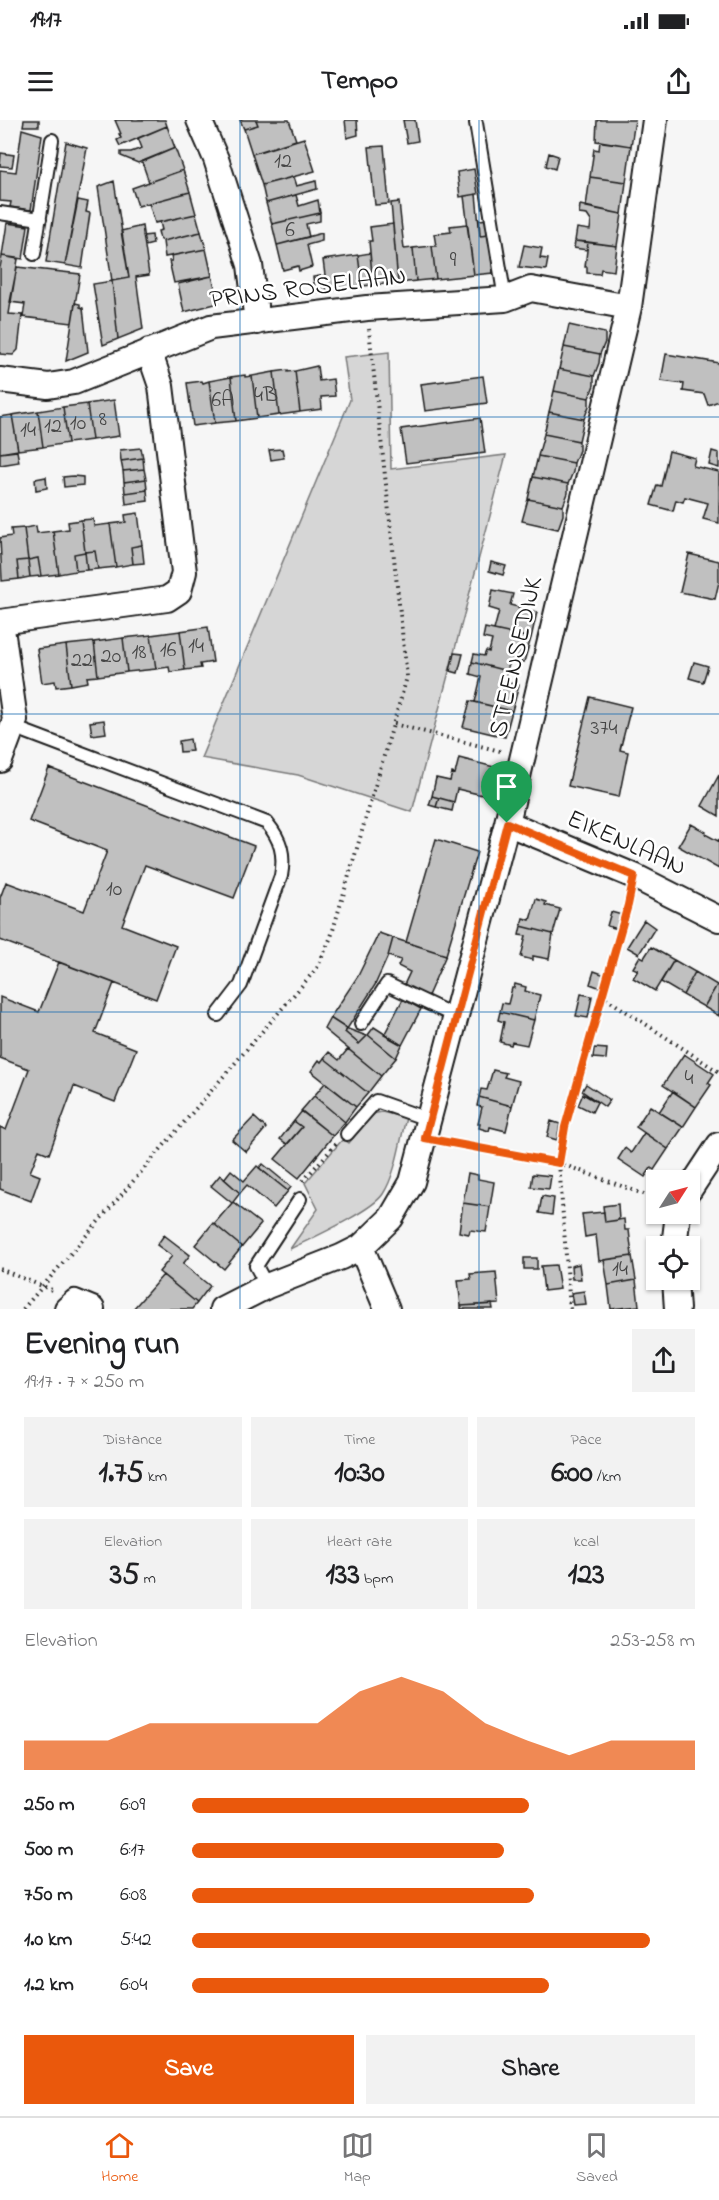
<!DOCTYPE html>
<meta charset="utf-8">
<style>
:root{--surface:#fff;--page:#f2f2f2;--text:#202124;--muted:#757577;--line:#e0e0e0;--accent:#ea580c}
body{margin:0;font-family:"Indie Flower",sans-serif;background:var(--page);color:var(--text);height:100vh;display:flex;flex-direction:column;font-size:22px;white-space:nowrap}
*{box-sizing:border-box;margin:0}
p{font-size:20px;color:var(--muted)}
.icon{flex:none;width:33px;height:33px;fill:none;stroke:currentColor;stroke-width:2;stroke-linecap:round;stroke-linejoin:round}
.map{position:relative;height:1189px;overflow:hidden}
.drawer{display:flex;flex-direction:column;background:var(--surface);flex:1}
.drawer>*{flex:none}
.needle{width:39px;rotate:54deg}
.buttons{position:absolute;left:646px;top:1050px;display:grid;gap:12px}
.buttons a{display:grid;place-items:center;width:54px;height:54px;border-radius:0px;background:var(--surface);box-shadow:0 2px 4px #0004;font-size:30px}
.pin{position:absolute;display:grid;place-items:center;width:51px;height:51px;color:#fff;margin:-62px -26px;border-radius:50% 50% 50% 0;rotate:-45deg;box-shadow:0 0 6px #0007}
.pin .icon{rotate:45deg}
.round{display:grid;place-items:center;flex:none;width:63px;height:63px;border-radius:0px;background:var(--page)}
.overview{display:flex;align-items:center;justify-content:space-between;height:102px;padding:0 24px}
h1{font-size:33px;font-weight:800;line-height:45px}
.stats{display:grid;grid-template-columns:repeat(3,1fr);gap:9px;height:102px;padding:6px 24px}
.stats div{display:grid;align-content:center;border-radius:0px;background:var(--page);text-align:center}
.stats b{font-size:30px;font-weight:800}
.stats small{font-size:16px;font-weight:400}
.stats p{font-size:16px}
.chart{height:168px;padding:12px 24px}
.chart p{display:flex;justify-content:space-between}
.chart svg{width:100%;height:108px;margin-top:6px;fill:var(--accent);opacity:.7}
.primary-button{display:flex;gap:12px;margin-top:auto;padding:12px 24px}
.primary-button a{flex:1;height:69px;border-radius:0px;background:var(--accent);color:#fff;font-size:24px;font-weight:800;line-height:69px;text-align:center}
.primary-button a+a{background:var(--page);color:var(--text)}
ul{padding:0 24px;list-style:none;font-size:20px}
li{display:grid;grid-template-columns:96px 72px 1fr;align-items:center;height:45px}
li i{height:15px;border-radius:8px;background:var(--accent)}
.status{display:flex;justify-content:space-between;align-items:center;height:42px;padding:0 30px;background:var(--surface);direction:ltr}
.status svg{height:16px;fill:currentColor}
header{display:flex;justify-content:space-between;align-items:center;height:78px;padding:0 24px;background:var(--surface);font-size:27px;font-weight:800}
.menu{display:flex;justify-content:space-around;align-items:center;height:84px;border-top:2px solid var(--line);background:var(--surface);font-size:16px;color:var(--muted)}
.menu a{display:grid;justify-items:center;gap:3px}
.menu .selected{color:var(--accent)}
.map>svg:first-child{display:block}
.green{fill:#d6d6d6;stroke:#797979;stroke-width:1.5}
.building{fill:#c0c0c0;stroke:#1c1c1c;stroke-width:1.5}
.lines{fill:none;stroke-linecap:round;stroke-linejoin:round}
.service-casing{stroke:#1c1c1c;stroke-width:16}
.minor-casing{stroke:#1c1c1c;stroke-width:28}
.path{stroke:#1c1c1c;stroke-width:4;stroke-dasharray:1.5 4.5;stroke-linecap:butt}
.service{stroke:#fff;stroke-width:12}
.minor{stroke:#fff;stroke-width:24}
.route-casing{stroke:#fff;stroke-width:12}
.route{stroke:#ea580c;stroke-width:8}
.grid{fill:none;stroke:#1f6fb2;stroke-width:1.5;stroke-opacity:0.55}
.labels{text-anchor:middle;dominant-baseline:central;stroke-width:5;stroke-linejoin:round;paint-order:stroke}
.number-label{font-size:22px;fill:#454545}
.street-label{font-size:26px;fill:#1c1c1c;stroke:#fff}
</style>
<div class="status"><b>19:17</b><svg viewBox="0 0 49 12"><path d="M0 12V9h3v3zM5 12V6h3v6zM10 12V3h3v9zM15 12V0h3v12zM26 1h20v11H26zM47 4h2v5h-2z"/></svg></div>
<header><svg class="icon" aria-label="menu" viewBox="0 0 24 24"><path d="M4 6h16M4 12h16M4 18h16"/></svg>Tempo<svg class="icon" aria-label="share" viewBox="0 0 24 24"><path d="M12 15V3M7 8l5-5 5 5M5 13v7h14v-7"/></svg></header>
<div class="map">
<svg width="719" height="1189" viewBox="0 0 719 1189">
<rect width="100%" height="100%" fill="#f6f6f6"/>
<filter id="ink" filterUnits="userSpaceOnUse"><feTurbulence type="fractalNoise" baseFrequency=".0167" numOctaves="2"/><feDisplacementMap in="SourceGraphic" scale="12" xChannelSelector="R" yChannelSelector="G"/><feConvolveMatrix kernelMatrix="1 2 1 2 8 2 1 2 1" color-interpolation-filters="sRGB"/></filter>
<g filter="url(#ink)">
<path class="green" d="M389 232 391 349 506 335 412 692 298 655 201 638 350 280 344 237Z
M382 992 406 998C400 1021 396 1054 383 1074 372 1091 310 1119 290 1129L318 1089 305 1063 343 1019 349 1023 372 994Z"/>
<path class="building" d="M24 0H39V6H23Z
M115 0H165L167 6 120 26 117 20 121 18 119 14H121Z
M240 0H256L258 5 244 9Z
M256 0H289L296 20 252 34 244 9 258 5Z
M345 0H357L358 15 347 18Z
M403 0H415L418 21 407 23Z
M597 0H635L631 26 596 21Z
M167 6 175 28 138 43 121 36V32H131L142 28 138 18Z
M22 9 42 15 31 90 10 87 11 82 0 81V50L16 52Z
M304 18 315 51 262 65 252 34Z
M600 21 631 26 626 62 590 57 594 29 599 30Z
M66 22 87 28 65 145 46 142Z
M384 26 389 84 375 85 369 27Z
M175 28 183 50 149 62 142 42Z
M1 33 14 35 12 47 0 46Z
M549 33 558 36 555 49 546 46Z
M474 49 478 74 460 77 457 52Z
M183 50 190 72 138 86 132 68Z
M293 57 296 66 316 61 317 69 266 83 262 65Z
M590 57 626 62 622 94 586 87Z
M114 61 129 158 112 161 98 67Z
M190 72 196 94 155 103 149 83Z
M476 74 480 116 489 115 493 153 474 155 464 76Z
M296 75 299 86 318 80 320 93 272 104 266 83Z
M78 80 88 82 86 92 90 93 82 148 65 145Z
M399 82 404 129 413 128 416 161 398 163 391 83Z
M580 85 622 94 617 126 575 121 577 108 590 110 591 101 587 95 579 94Z
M320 93V101L306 104 309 117 277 125 272 104Z
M196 94 201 112 163 121 160 119 158 111 162 110 160 102Z
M490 99 489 115 480 116 479 100Z
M7 103 28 106 23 139 2 136Z
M393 104 398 163 373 165 369 121H372L370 107Z
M467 104 474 155 436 159 432 126H436L434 114 451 112 450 106Z
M142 106 149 155 136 157 143 209 118 219 112 161 129 158 121 111Z
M201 112 206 129 165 137 163 121Z
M322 113V121L307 125 312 147 299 151 298 146 283 150 277 125Z
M152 115 153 124 145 126 143 116Z
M575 121 588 122 587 130 574 128Z
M588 122 617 126 614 151 601 149 600 154 587 153V147H585Z
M524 125 542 128 540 138 548 139 546 150 519 147Z
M432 126 436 159 416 161 413 128Z
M206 129 212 156 174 163 169 141H172L171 136Z
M370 133 373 165 362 166 358 135Z
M358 135 362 166 327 171 323 140Z
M2 136 18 139 9 194 22 195 18 230 13 235 0 234V148Z
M17 147 80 154 72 203 23 197 25 184 10 182Z
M325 155 327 171 315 172 313 157Z
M212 156 219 183 184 192 178 164Z
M112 161 118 219 103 225 93 164Z
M75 183 80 184V187L83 188 88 232 66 241Z
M569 205 605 213V222L600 234 564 227Z
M564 227 600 234 599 243 594 256 559 249Z
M666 234 719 243V281L708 285 704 274 683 271 684 264 661 261Z
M317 246 319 261 333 259 335 276 321 277 322 289 300 292 295 251Z
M559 249 594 256V265L589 278 554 271Z
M288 250V252L295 251 300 292 279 295 274 252Z
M274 252 279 295 257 298 252 256Z
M245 255V257L252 256 257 298 236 301 231 257Z
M483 256 487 283 425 291 421 264Z
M231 257 236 301 215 303 209 261Z
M202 261 203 263 209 261 215 303 193 306 187 263Z
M554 271 589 278V286L584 299 549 292Z
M114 280 119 316 92 320 87 284Z
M87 284 92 320 68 323 63 287Z
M63 287 68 323 43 327 38 291Z
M38 291 43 327 18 330 12 295Z
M549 292 584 299 579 321 544 314Z
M12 295 18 330 0 333V297Z
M480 298 485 333 406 343 401 309Z
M544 314 579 321V330L574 343 538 336Z
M141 328 143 338 121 341 120 330Z
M282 329 284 338 271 340 269 330Z
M17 331 19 342 0 345V333Z
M669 331 695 338 693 346 719 352V403L703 399 708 383 685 377 683 382 676 380 673 391 651 385 657 365 661 366Z
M712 331 719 333V348L709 345Z
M538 336 574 343 573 352 568 364 533 357Z
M143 338 144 349 123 351 121 341Z
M144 349 146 359 124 362 123 351Z
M73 356 83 357V365L64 367 63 357Z
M46 357 47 368 36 370 35 359Z
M533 357 568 364V373L563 386 528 379Z
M146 359 147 370 125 373 124 362Z
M147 370 148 381 126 384 125 373Z
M528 379 563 386V395L558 409 522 401Z
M138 393 142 425 131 427 133 444 116 447 110 404 126 402 125 395Z
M93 399 94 406 110 404 116 447 98 449 95 431 85 432 81 400Z
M81 400 85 432 74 434 76 451 59 454 53 411 69 409 68 402Z
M36 406 37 413 53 411 59 454 41 456 38 438 28 440 24 408Z
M24 408 28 440 17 441 19 459 2 461 0 418 12 416 11 409Z
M142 425 144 443 133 444 131 427Z
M95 431 98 449 87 450 85 432Z
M85 432 87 450 76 451 74 434Z
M689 434 719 441V462L715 479 680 472Z
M38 438 41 456 30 457 28 440Z
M28 440 30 457 19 459 17 441Z
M491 442 506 446 503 455 489 451Z
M493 470 513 474 510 485 537 492 531 518 494 510 499 491 489 488Z
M208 507 213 542 200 544 201 548 185 550 180 511Z
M485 508 531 518 524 542 510 541 507 551 472 542 474 534 484 536 486 531 489 532 492 520 483 518Z
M180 511 185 550 170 552 169 547 156 549 151 515Z
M151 515 156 549 127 552 123 518Z
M123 518 127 552 98 556 94 522Z
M94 522 98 556 87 557 88 562 71 565 66 525Z
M66 525 71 565 56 567 55 561 42 563 37 529Z
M454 533 463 534 458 553 450 551Z
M472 542 507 551 505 562 519 565 512 591 475 582 481 557 470 554Z
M694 542 708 546 703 562 689 558Z
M590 577 631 587 620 630 628 632 619 677 568 666Z
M470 581 512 591 505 617 463 607Z
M104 600 106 613 92 615 90 602Z
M190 619 192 631 180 632 179 621Z
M459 638 498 648 491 677 457 669 454 682 432 676 436 658 450 661 452 653 455 654Z
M49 648 254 726 234 778 145 745 122 805 176 826 156 879 0 820V778L6 762 84 791 107 731 29 701Z
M719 655V696L702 686Z
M432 676 439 678 436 687 429 685Z
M439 678 454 682 452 691 436 687Z
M691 704 706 712 705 714 718 721 719 719V749L678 726Z
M436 719 477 732 446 835 406 822Z
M536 779 546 782 545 785 560 789 553 814 521 806 523 798 530 800Z
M611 792 622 795 618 809 607 806Z
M644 800 655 808 639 834 627 827Z
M521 806 553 814 549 839 533 836V840L521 837 526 816 519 815Z
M379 813 393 818 388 836 375 865 347 909 330 898 358 856Z
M393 818 446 835 427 878 403 867 410 852 398 846 401 840 388 836Z
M651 827 674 840 655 871 633 858 638 850 633 848 640 836 644 838Z
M674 840 695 852 683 875 661 862Z
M59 842 114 863 95 913 136 929 115 982 74 966 49 1034 39 1030 30 1052 40 1056 31 1081 0 1069V1007L6 1010 29 949 0 938V877L39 892Z
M594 851 605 855 601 868 590 864Z
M695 852 717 865 704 887 683 875Z
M515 864 526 867 525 871 540 875 534 900 500 892 502 883 508 884 512 868H514Z
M717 865 719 866V896L704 887Z
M581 874 592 876 588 898 576 896Z
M403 879 421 889 402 925 384 915Z
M500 892 534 900 527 925 512 922 511 925 500 922 504 902 498 900Z
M330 898 347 909 345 912 359 924 368 915 396 938 381 956 324 909Z
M374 907 402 925 396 938 368 915Z
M348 909 367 916 359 924 345 912Z
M594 928 607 929 606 939 593 938Z
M348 929 381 956 368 973 324 938 329 932 339 940Z
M684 934 714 954 708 963 711 965 696 987 663 965Z
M324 938 368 973 356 987 311 951 319 940 321 942Z
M493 950 506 953 504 957 519 961 512 986 479 977 481 969 487 970Z
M325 963 356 987 345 1002 314 976Z
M586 964 610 980 605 987 582 971Z
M673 971 696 987 683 1007 659 992Z
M583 974 597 982 592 992 578 985Z
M314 976 345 1002 333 1016 301 991Z
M479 977 512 986 506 1011 490 1007 489 1011 479 1008 480 1004H478L482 987 477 986Z
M650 986 683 1007 668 1029 636 1007Z
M302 991 333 1016 299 1058 275 1039 302 1007 294 1001Z
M254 997 266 1008 246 1032 232 1020Z
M294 1001 302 1007 287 1024 280 1019Z
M551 1001 560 1004 557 1020 547 1017Z
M644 1013 668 1029 654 1050 651 1048 645 1057 618 1039 625 1028 631 1033Z
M263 1044 291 1067 288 1071 259 1048Z
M257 1046 288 1071 274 1088 247 1065 240 1073 224 1059 231 1050 244 1061Z
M468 1053 478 1055V1059L494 1062 490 1087 463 1083Z
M533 1054 551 1056 549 1069 531 1067Z
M220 1055 240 1073 233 1082 261 1104 242 1127 214 1104 232 1083 211 1066Z
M542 1076 554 1078 552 1095 539 1093Z
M463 1083 490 1087 486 1112 470 1110 469 1114 459 1112Z
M618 1084 619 1100 605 1102 603 1086Z
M604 1092 605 1102 624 1099 625 1110H629L632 1136 599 1141 596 1115 585 1117 582 1094Z
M213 1103 242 1127 224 1149 195 1125Z
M164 1115 190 1135 183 1144 210 1166 197 1183 159 1152 172 1136 157 1125Z
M632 1136 636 1160 608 1165 604 1140Z
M524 1138H537V1149H524Z
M579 1144 581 1159H572L571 1146Z
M556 1145 560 1169 544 1171 541 1146Z
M496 1152 499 1184 461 1186 458 1160 471 1159 470 1154Z
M163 1155 197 1183 192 1189H133Z
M636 1160 639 1186 611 1189 608 1165Z
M584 1171 586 1184 573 1185 571 1173Z
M492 1184 493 1189H461V1186Z
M639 1186 640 1189H616Z"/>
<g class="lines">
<g class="service-casing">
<path id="service" d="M476 3 505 179
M0 93 40 99
M34 134 52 20
M13 607 267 703C281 720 285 734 281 756L241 865 218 895
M361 904 387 864 457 897
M347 1014 376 981 430 1000
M267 1166 256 1146 300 1079"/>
</g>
<g class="minor-casing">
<path id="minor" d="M199 0 216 39 250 145 257 202
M0 260 48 266 74 262 211 207 367 188 505 179 531 169 629 187
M0 502 167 479 179 471 184 452 161 266 149 231
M0 640 15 600 1 502
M507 703 634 756 719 799
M690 1069 719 1025
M674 1126 678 1094
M361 1127 387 1189
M675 1160 677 1189
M67 1189 75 1182 92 1189
M222 1189 267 1166 341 1137 361 1127 391 1098 412 1062 507 703 629 187 655 0"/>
</g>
<path class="path" d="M394 604 500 631
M601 875 719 952
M446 1022 559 1043 657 1079
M303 1061 336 1024
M0 1149 52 1170
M23 1189 317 848 331 817 407 557 369 209
M570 1189 559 1043 565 1007 629 780"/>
<use href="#service" class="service"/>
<use href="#minor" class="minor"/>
</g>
</g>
<g class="lines" filter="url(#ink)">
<g class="route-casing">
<path id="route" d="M507 703 634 756 628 785 565 1007 559 1043 425 1018Z"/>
</g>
<use href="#route" class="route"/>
</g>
<path class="grid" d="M240 0V1189M479 0V1189M0 297H719M0 594H719M0 892H719"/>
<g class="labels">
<g class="number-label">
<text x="283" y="42">12</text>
<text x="290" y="111">6</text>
<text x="453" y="141">9</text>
<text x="266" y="276">4B</text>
<text x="223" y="281">6A</text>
<text x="103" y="300">8</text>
<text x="78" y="304">10</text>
<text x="53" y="307">12</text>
<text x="28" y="311">14</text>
<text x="196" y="527">14</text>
<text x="168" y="531">16</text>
<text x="139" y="533">18</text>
<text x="111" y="537">20</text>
<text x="82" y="541">22</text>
<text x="604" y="609">374</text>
<text x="114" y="770">10</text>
<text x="689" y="959">4</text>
<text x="620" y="1150">14</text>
</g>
<g class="street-label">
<text transform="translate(308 169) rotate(-7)">PRINS ROSELAAN</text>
<text transform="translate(517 537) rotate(-77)">STEENSEDIJK</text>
<text transform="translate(626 724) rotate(24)">EIKENLAAN</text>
</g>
</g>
</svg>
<div class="buttons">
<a><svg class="needle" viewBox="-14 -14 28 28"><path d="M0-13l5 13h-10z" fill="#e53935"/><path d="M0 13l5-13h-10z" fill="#757577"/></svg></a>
<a><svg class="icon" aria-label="locate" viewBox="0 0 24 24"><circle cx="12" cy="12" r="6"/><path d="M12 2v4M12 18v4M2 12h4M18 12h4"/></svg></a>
</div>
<div class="pin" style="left:507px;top:703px;background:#1e9e55"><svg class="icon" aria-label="arrive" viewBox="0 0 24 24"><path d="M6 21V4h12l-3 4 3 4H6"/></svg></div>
</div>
<section class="drawer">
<div class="overview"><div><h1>Evening run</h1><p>19:17 · 7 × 250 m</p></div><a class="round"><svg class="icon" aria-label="share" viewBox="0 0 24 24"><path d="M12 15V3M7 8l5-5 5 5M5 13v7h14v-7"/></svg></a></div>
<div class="stats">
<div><p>Distance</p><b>1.75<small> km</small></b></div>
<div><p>Time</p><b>10:30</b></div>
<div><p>Pace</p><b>6:00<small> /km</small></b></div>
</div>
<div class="stats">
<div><p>Elevation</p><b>35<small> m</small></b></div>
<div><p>Heart rate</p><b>133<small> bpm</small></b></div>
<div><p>kcal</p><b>123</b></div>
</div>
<div class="chart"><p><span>Elevation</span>253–258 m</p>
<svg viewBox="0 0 160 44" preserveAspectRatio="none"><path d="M0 44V32L10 32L20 32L30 25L40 25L50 25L60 25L70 25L80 12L90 6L100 12L110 25L120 32L130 38L140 32L150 32L160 32V44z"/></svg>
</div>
<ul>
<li><b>250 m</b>6:09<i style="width:67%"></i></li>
<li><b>500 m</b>6:17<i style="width:62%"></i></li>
<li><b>750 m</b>6:08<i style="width:68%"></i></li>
<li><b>1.0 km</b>5:42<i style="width:91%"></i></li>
<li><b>1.2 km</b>6:04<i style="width:71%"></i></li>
</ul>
<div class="primary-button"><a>Save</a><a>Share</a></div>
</section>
<nav class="menu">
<a class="selected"><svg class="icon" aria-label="home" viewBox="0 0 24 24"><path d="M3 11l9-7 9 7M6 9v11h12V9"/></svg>Home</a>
<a><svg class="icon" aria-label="map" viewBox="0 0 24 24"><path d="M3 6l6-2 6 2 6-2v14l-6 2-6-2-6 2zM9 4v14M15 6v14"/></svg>Map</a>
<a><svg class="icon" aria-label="saved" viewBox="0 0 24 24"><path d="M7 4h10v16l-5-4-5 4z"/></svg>Saved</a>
</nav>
